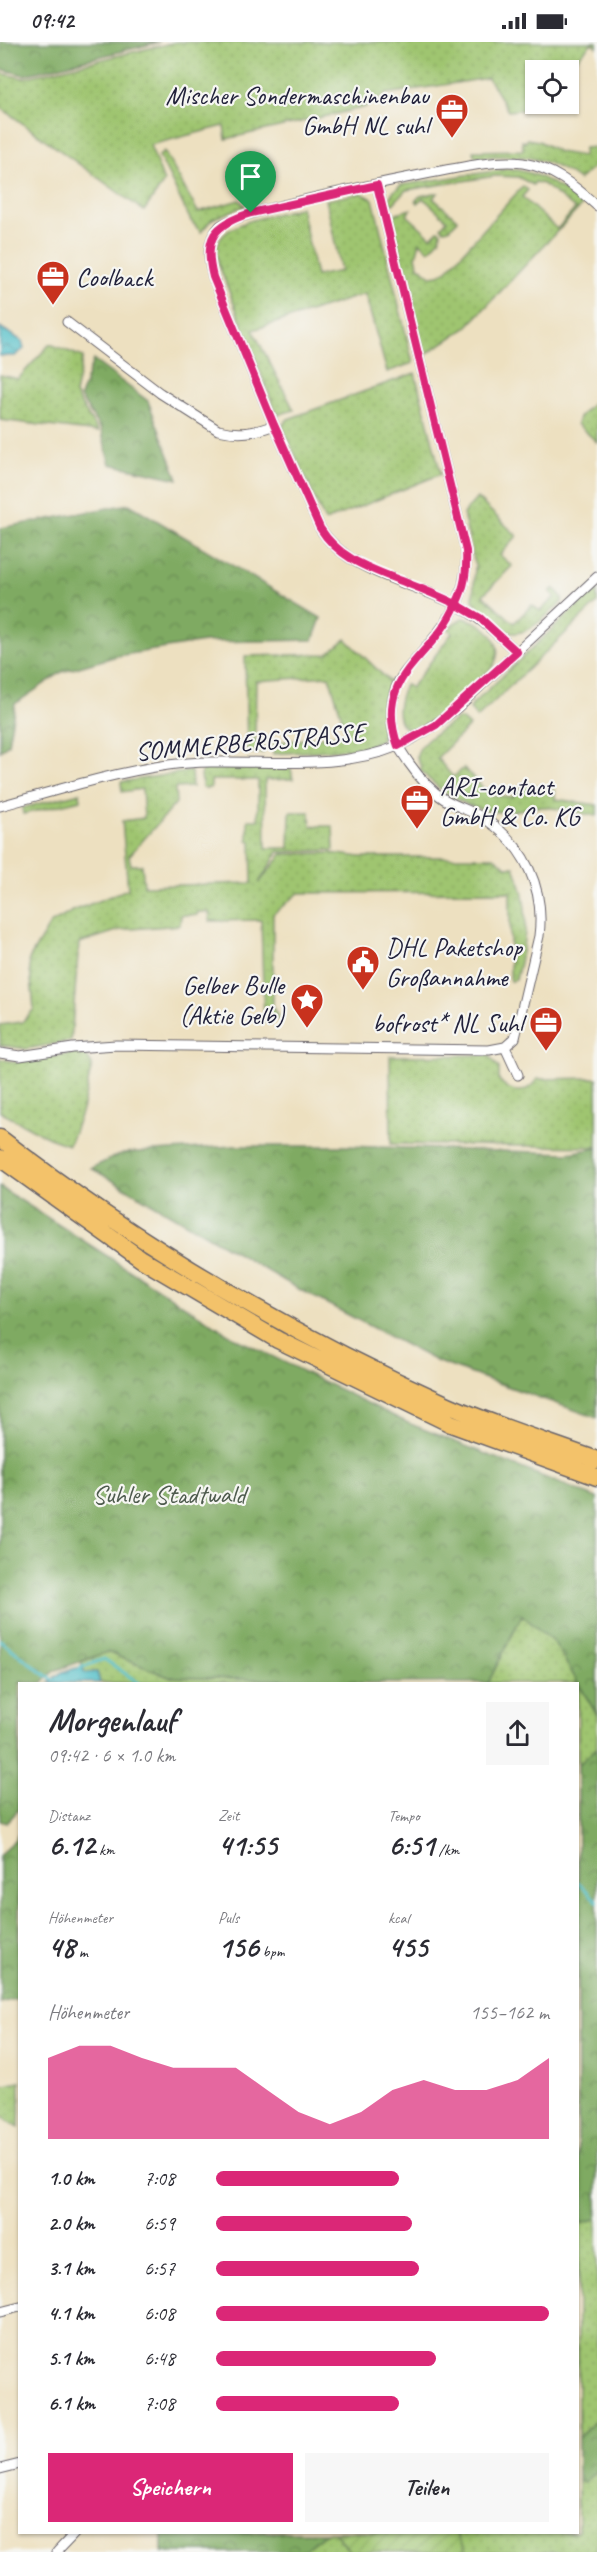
<!DOCTYPE html>
<html lang="de">
<meta charset="utf-8">
<style>
:root{--surface:#fff;--page:#f7f7f7;--text:#2b2b33;--muted:#7c7c81;--accent:#db2777}
body{margin:0;font-family:Caveat,sans-serif;background:var(--page);color:var(--text);height:100vh;display:flex;flex-direction:column;font-size:22px;white-space:nowrap}
*{box-sizing:border-box;margin:0}
p{font-size:20px;color:var(--muted)}
.icon{flex:none;width:33px;height:33px;fill:none;stroke:currentColor;stroke-width:2;stroke-linecap:round;stroke-linejoin:round}
.map{position:relative;flex:1;overflow:hidden}
.side{position:absolute;left:18px;top:1640px;width:561px;height:852px;display:flex;flex-direction:column;background:var(--surface);border-radius:0px;box-shadow:0 2px 4px #0004}
.side>*{flex:none}
.buttons{position:absolute;left:525px;top:18px;display:grid;gap:12px}
.buttons a{display:grid;place-items:center;width:54px;height:54px;border-radius:0px;background:var(--surface);box-shadow:0 2px 4px #0004;font-size:30px}
.pin{position:absolute;display:grid;place-items:center;width:51px;height:51px;color:#fff;margin:-62px -26px;border-radius:50% 50% 50% 0;rotate:-45deg;box-shadow:0 0 6px #0007}
.pin .icon{rotate:45deg}
.round{display:grid;place-items:center;flex:none;width:63px;height:63px;border-radius:0px;background:var(--page)}
.overview{display:flex;align-items:center;justify-content:space-between;height:102px;padding:0 30px}
h1{font-size:33px;font-weight:700;line-height:45px}
.metrics{display:grid;grid-template-columns:repeat(3,1fr);gap:9px;height:102px;padding:6px 30px}
.metrics div{display:grid;align-content:center}
.metrics b{font-size:30px;font-weight:700}
.metrics small{font-size:16px;font-weight:400}
.metrics p{font-size:16px}
.chart{height:168px;padding:12px 30px}
.chart p{display:flex;justify-content:space-between}
.chart svg{width:100%;height:108px;margin-top:6px;fill:var(--accent);opacity:.7}
.action{display:flex;gap:12px;margin-top:auto;padding:12px 30px}
.action a{flex:1;height:69px;border-radius:0px;background:var(--accent);color:#fff;font-size:24px;font-weight:700;line-height:69px;text-align:center}
.action a+a{background:var(--page);color:var(--text)}
ul{padding:0 30px;list-style:none;font-size:20px}
li{display:grid;grid-template-columns:96px 72px 1fr;align-items:center;height:45px}
li i{height:15px;border-radius:8px;background:var(--accent)}
.status{display:flex;justify-content:space-between;align-items:center;height:42px;padding:0 30px;background:var(--surface);direction:ltr}
.status svg{height:16px;fill:currentColor}
.map>svg:first-child{display:block}
.grass{fill:url(#grass-dots);stroke:#607456;stroke-width:1.5}
.forest{fill:url(#forest-crowns);stroke:#50664e;stroke-width:1.5}
.garden{fill:url(#garden-furrows);stroke:#607456;stroke-width:1.5}
.water{fill:url(#water-waves);stroke:#3a7082;stroke-width:1.5}
.lines{fill:none;stroke-linecap:round;stroke-linejoin:round}
.stream{stroke:#51bfc8;stroke-width:3}
.street-casing{stroke:#69646a;stroke-width:11}
.highway-casing{stroke:#69646a;stroke-width:19}
.street{stroke:#fff;stroke-width:9}
.highway{stroke:#f3c26a;stroke-width:16}
.route-casing{stroke:#fff;stroke-width:12}
.route{stroke:#db2777;stroke-width:8}
.labels{text-anchor:middle;dominant-baseline:central;stroke-width:4.5;stroke-linejoin:round;paint-order:stroke}
.poi-label{font-size:26px;fill:#22223b;stroke:#f6f6f2;text-anchor:end}
.street-label{font-size:26px;fill:#22223b;stroke:#f6f6f2}
.park-label{font-size:26px;fill:#4e5b4e;stroke:#f6f6f2}
</style>
<div class="status"><b>09:42</b><svg viewBox="0 0 49 12"><path d="M0 12V9h3v3zM5 12V6h3v6zM10 12V3h3v9zM15 12V0h3v12zM26 1h20v11H26zM47 4h2v5h-2z"/></svg></div>
<div class="map">
<svg width="597" height="2510" viewBox="0 0 597 2510">
<defs>
<pattern id="grass-dots" width="8" height="8" patternUnits="userSpaceOnUse" patternTransform="scale(1.5)"><rect width="8" height="8" fill="#9fc570"/><path d="M2 2h.1M6 6h.1" fill="none" stroke="#89a962" stroke-width="1.8" stroke-linecap="round"/></pattern>
<pattern id="forest-crowns" width="20" height="18" patternUnits="userSpaceOnUse" patternTransform="scale(1.5)"><rect width="20" height="18" fill="#7faa62"/><path d="M2 6a3 3 0 1 1 6 0M12 15a3 3 0 1 1 6 0" fill="none" stroke="#688a52"/></pattern>
<pattern id="garden-furrows" width="10" height="10" patternUnits="userSpaceOnUse" patternTransform="scale(1.5)"><rect width="10" height="10" fill="#9fc570"/><path d="M-1 1l2-2M0 10L10 0M9 11l2-2" fill="none" stroke="#89a962"/></pattern>
<pattern id="water-waves" width="16" height="10" patternUnits="userSpaceOnUse" patternTransform="scale(1.5)"><rect width="16" height="10" fill="#51bfc8"/><path d="M0 5q4-4 8 0t8 0" fill="none" stroke="#439ba4"/></pattern>
</defs>
<rect width="100%" height="100%" fill="#f6f6f2"/>
<filter id="ink" filterUnits="userSpaceOnUse"><feTurbulence type="fractalNoise" baseFrequency=".0167" numOctaves="2"/><feDisplacementMap in="SourceGraphic" scale="12" xChannelSelector="R" yChannelSelector="G"/><feConvolveMatrix kernelMatrix="1 2 1 2 8 2 1 2 1" color-interpolation-filters="sRGB"/></filter>
<filter id="wash" filterUnits="userSpaceOnUse"><feTurbulence type="fractalNoise" baseFrequency=".008" numOctaves="4" result="noise"/><feDisplacementMap in="SourceGraphic" scale="24" xChannelSelector="R" yChannelSelector="G"/><feGaussianBlur stdDeviation="1.35" result="paint"/><feColorMatrix in="noise" values="0 0 0 0 0 0 0 0 0 0 0 0 0 0 0 0 0 1.4 0 .05"/><feComposite in="paint" operator="in"/></filter>
<g filter="url(#wash)">
<rect width="100%" height="100%" fill="#ede0c0"/>
<path class="grass" d="M176 0H597V5L592 1 566 28H536L535 61 530 67 508 69 488 36 386 52 366 65 226 97 224 84 150 103 164 140 144 169 0 65V31L23 36Z
M527 97 539 99 559 110 583 114 584 106 597 105V122L579 138C544 112 518 113 477 115L474 113 473 109 523 108 522 99 526 100Z
M164 109 198 170 239 158 245 164 212 177 201 190 191 179 159 114Z
M508 127C538 129 559 144 582 163L466 286 423 314 392 176 397 171 411 167 407 173 431 195 438 188 441 190 440 197 429 209 420 200 416 214 418 223 431 234 439 233 448 227 523 144 528 148 522 155 557 187 575 167 543 142 535 140 533 143 518 135 495 134 406 148 393 162 388 160 392 151 401 143Z
M361 151 373 157 413 321 387 330 365 252 253 288 294 368 277 373 218 221C218 217 216 211 216 207 221 177 278 174 301 165L316 234 341 229 326 158Z
M434 151H438L433 156 458 178 449 187 444 188 441 185 447 178 423 156 418 161 416 158 420 154Z
M50 302 83 315 75 352 98 390 0 378V333L18 337Z
M415 331 441 432 325 479 282 384 288 377Z
M597 357V400L577 382 579 375Z
M477 456 517 494 500 513 512 524 483 553 514 581 532 563 540 569 555 555 550 550 554 546 562 555V560C523 596 510 607 473 558L475 523 463 472Z
M597 545V561L477 676 470 667 473 662Z
M462 576C485 579 507 602 493 624 481 636 417 704 402 683 394 671 400 654 405 642L411 646 452 591 448 586Z
M346 597 390 640C382 661 388 683 381 698L363 706 273 712V701L347 692 329 634 256 639 255 699 262 700 263 711H247L245 614 327 612Z
M457 677H461L469 684 437 716 453 735 464 726 490 753 512 755 525 741 555 748V757L597 763V774C579 771 560 766 542 765 529 764 517 770 505 770 472 771 441 751 420 728L421 725C420 722 417 719 417 715 416 701 446 685 457 677Z
M204 727H291L293 737 265 738 266 806H289L290 770H310L311 784H333L334 808 278 810 259 841 282 812 331 811 360 815H494L507 825H514C532 866 526 897 516 938L510 939V850L299 851 273 872V966L279 977 264 980 261 878 210 879 209 870H198L197 873H181L180 883 120 888 79 901 71 999 26 1007 0 1003V983L22 980 34 967 29 917 50 882 73 869 128 847 122 779 144 776 142 747 122 750 121 740 191 729 192 745 175 746 176 761 129 814 131 823H142L144 844 252 841 251 799 248 798V778H258V738H211V746H202L201 730Z
M80 751 81 758 23 772 22 766Z
M77 1011 87 1015 92 1023 82 1068 69 1103 49 1096 0 1070V1017L15 1020Z
M489 1013 499 1026V1038C511 1052 526 1054 537 1037L597 1036V1105L391 1102 390 1014Z
M522 1573 555 1601 597 1673V1706L578 1723V1641H488Z
M107 1610 169 1635 286 1638 302 1641H100L97 1630 85 1631 81 1620Z
M19 2040H20L19 2085 0 2074V2044Z
M597 2177V2377L578 2396V2181Z
M597 2427V2510H466L455 2490H578V2439L584 2440Z
M327 2490H335L350 2510H301Z"/>
<path class="forest" d="M0 0H160L24 33 0 27Z
M93 318 148 359 178 437 110 422 101 388 80 355Z
M129 462 321 576 313 598 204 600 117 614 62 630 15 662 8 702 0 709V486Z
M234 1104H344L568 1111 597 1106V1376L438 1320 295 1245 91 1126 123 1111Z
M0 1145 233 1295 408 1381 597 1456V1673L555 1602 522 1573 488 1641H302L286 1638 169 1635 107 1610 54 1629 42 1641H20L19 1767 7 1781 0 1779Z
M597 1706V2177L578 2181V1723Z
M19 1792V1956L0 1961V1815Z
M597 2377V2427L584 2441 578 2439V2396Z
M162 2490H327L301 2510H162Z"/>
<path class="garden" d="M335 2490H455L466 2510H350Z"/>
<path class="water" d="M0 285 22 299 24 307 15 314H0Z
M82 1625 85 1631 97 1630 100 1641H49C61 1628 66 1628 82 1625Z"/>
<g class="lines">
<path class="stream" d="M0 1598 52 1638H56
M80 1626 104 1617 139 1641
M578 1840 597 1859"/>
</g>
</g>
<g filter="url(#ink)">
<g class="lines">
<g class="street-casing">
<path id="street" d="M67 280 160 351 218 388C239 393 255 391 274 383
M517 610C497 592 479 574 455 562 411 540 347 530 320 486L274 383 213 235C208 217 206 199 220 184 235 169 449 126 482 122 496 120 510 119 523 121 553 126 575 144 597 164
M0 764C55 749 111 731 168 723 242 713 328 733 398 704 420 694 440 680 458 665L597 535
M505 1005 518 1033
M0 1011 20 1014 73 1006 116 1003 489 1008 505 1005 515 996 539 894C545 847 525 803 485 777 472 769 457 765 444 757 430 748 418 734 409 721 404 713 398 706 395 697 390 678 390 657 399 639 404 630 412 622 419 614 447 581 469 555 466 509L377 143
M0 2270 20 2265
M0 2427 20 2422
M57 2510 76 2490"/>
</g>
<g class="highway-casing">
<path id="highway" d="M0 1096C138 1203 289 1291 448 1363 496 1384 548 1400 597 1418
M0 1116 141 1217 278 1298 451 1382 597 1435"/>
</g>
<use href="#street" class="street"/>
<use href="#highway" class="highway"/>
</g>
</g>
<g class="lines" filter="url(#ink)">
<g class="route-casing">
<path id="route" d="M251 171C214 182 203 196 213 235L274 383 320 486C340 519 375 528 409 542 425 548 441 555 456 562 434 617 372 631 398 704L436 683 517 610 480 576 456 562C465 545 467 529 466 509L377 143 251 171"/>
</g>
<use href="#route" class="route"/>
</g>
<defs>
<g id="office-pin" transform="scale(1.725)"><path d="M0 17L-7.5 6A9.5 9.5 0 1 1 7.5 6Z" fill="#c8321e" stroke="#f6f6f2"/><path d="M-6-3h4V-5.5h4V-3h4V5H-6ZM-1-4.5V-3h2v-1.5ZM-6 0V1H6V0Z" fill="#fff"/></g>
<g id="civic-pin" transform="scale(1.725)"><path d="M0 17L-7.5 6A9.5 9.5 0 1 1 7.5 6Z" fill="#c8321e" stroke="#f6f6f2"/><path d="M-.6-6.5H3V-4.5H.6V-3L4-1V1h2V6H-6V1h2V-1L-.6-3ZM-1.2 2.5V6h2.4V2.5Z" fill="#fff"/></g>
<g id="sight-pin" transform="scale(1.725)"><path d="M0 17L-7.5 6A9.5 9.5 0 1 1 7.5 6Z" fill="#c8321e" stroke="#f6f6f2"/><path d="M0-6L1.8-2.2L6-1.7L2.9 1.2L3.7 5.4L0 3.3L-3.7 5.4L-2.9 1.2L-6-1.7L-1.8-2.2Z" fill="#fff"/></g>
</defs>
<g fill-rule="evenodd">
<use href="#office-pin" x="452" y="68"/>
<use href="#office-pin" x="53" y="235"/>
<use href="#office-pin" x="417" y="759"/>
<use href="#civic-pin" x="363" y="920"/>
<use href="#sight-pin" x="307" y="958"/>
<use href="#office-pin" x="546" y="981"/>
</g>
<g class="labels">
<g class="poi-label">
<text x="429" y="53">Mischer Sondermaschinenbau<tspan x="429" dy="30">GmbH NL suhl</tspan></text>
<text x="76" y="235" text-anchor="start">Coolback</text>
<text x="440" y="744" text-anchor="start">ARI-contact<tspan x="440" dy="30">GmbH &amp; Co. KG</tspan></text>
<text x="386" y="905" text-anchor="start">DHL Paketshop<tspan x="386" dy="30">Großannahme</tspan></text>
<text x="284" y="943">Gelber Bulle<tspan x="284" dy="30">(Aktie Gelb)</tspan></text>
<text x="523" y="981">bofrost* NL Suhl</text>
</g>
<g class="street-label">
<text transform="translate(250 700) rotate(-5)">SOMMERBERGSTRASSE</text>
</g>
<g class="park-label">
<text x="169" y="1452">Suhler Stadtwald</text>
</g>
</g>
</svg>
<div class="buttons">
<a><svg class="icon" aria-label="locate" viewBox="0 0 24 24"><circle cx="12" cy="12" r="6"/><path d="M12 2v4M12 18v4M2 12h4M18 12h4"/></svg></a>
</div>
<div class="pin" style="left:251px;top:171px;background:#1e9e55"><svg class="icon" aria-label="arrive" viewBox="0 0 24 24"><path d="M6 21V4h12l-3 4 3 4H6"/></svg></div>
<section class="side">
<div class="overview"><div><h1>Morgenlauf</h1><p>09:42 · 6 × 1.0 km</p></div><a class="round"><svg class="icon" aria-label="share" viewBox="0 0 24 24"><path d="M12 15V3M7 8l5-5 5 5M5 13v7h14v-7"/></svg></a></div>
<div class="metrics">
<div><p>Distanz</p><b>6.12<small> km</small></b></div>
<div><p>Zeit</p><b>41:55</b></div>
<div><p>Tempo</p><b>6:51<small> /km</small></b></div>
</div>
<div class="metrics">
<div><p>Höhenmeter</p><b>48<small> m</small></b></div>
<div><p>Puls</p><b>156<small> bpm</small></b></div>
<div><p>kcal</p><b>455</b></div>
</div>
<div class="chart"><p><span>Höhenmeter</span>155–162 m</p>
<svg viewBox="0 0 160 44" preserveAspectRatio="none"><path d="M0 44V11L10 6L20 6L30 11L40 15L50 15L60 15L70 24L80 33L90 38L100 33L110 24L120 20L130 24L140 24L150 20L160 11V44z"/></svg>
</div>
<ul>
<li><b>1.0 km</b>7:08<i style="width:55%"></i></li>
<li><b>2.0 km</b>6:59<i style="width:59%"></i></li>
<li><b>3.1 km</b>6:57<i style="width:61%"></i></li>
<li><b>4.1 km</b>6:08<i style="width:100%"></i></li>
<li><b>5.1 km</b>6:48<i style="width:66%"></i></li>
<li><b>6.1 km</b>7:08<i style="width:55%"></i></li>
</ul>
<div class="action"><a>Speichern</a><a>Teilen</a></div>
</section>
</div>
